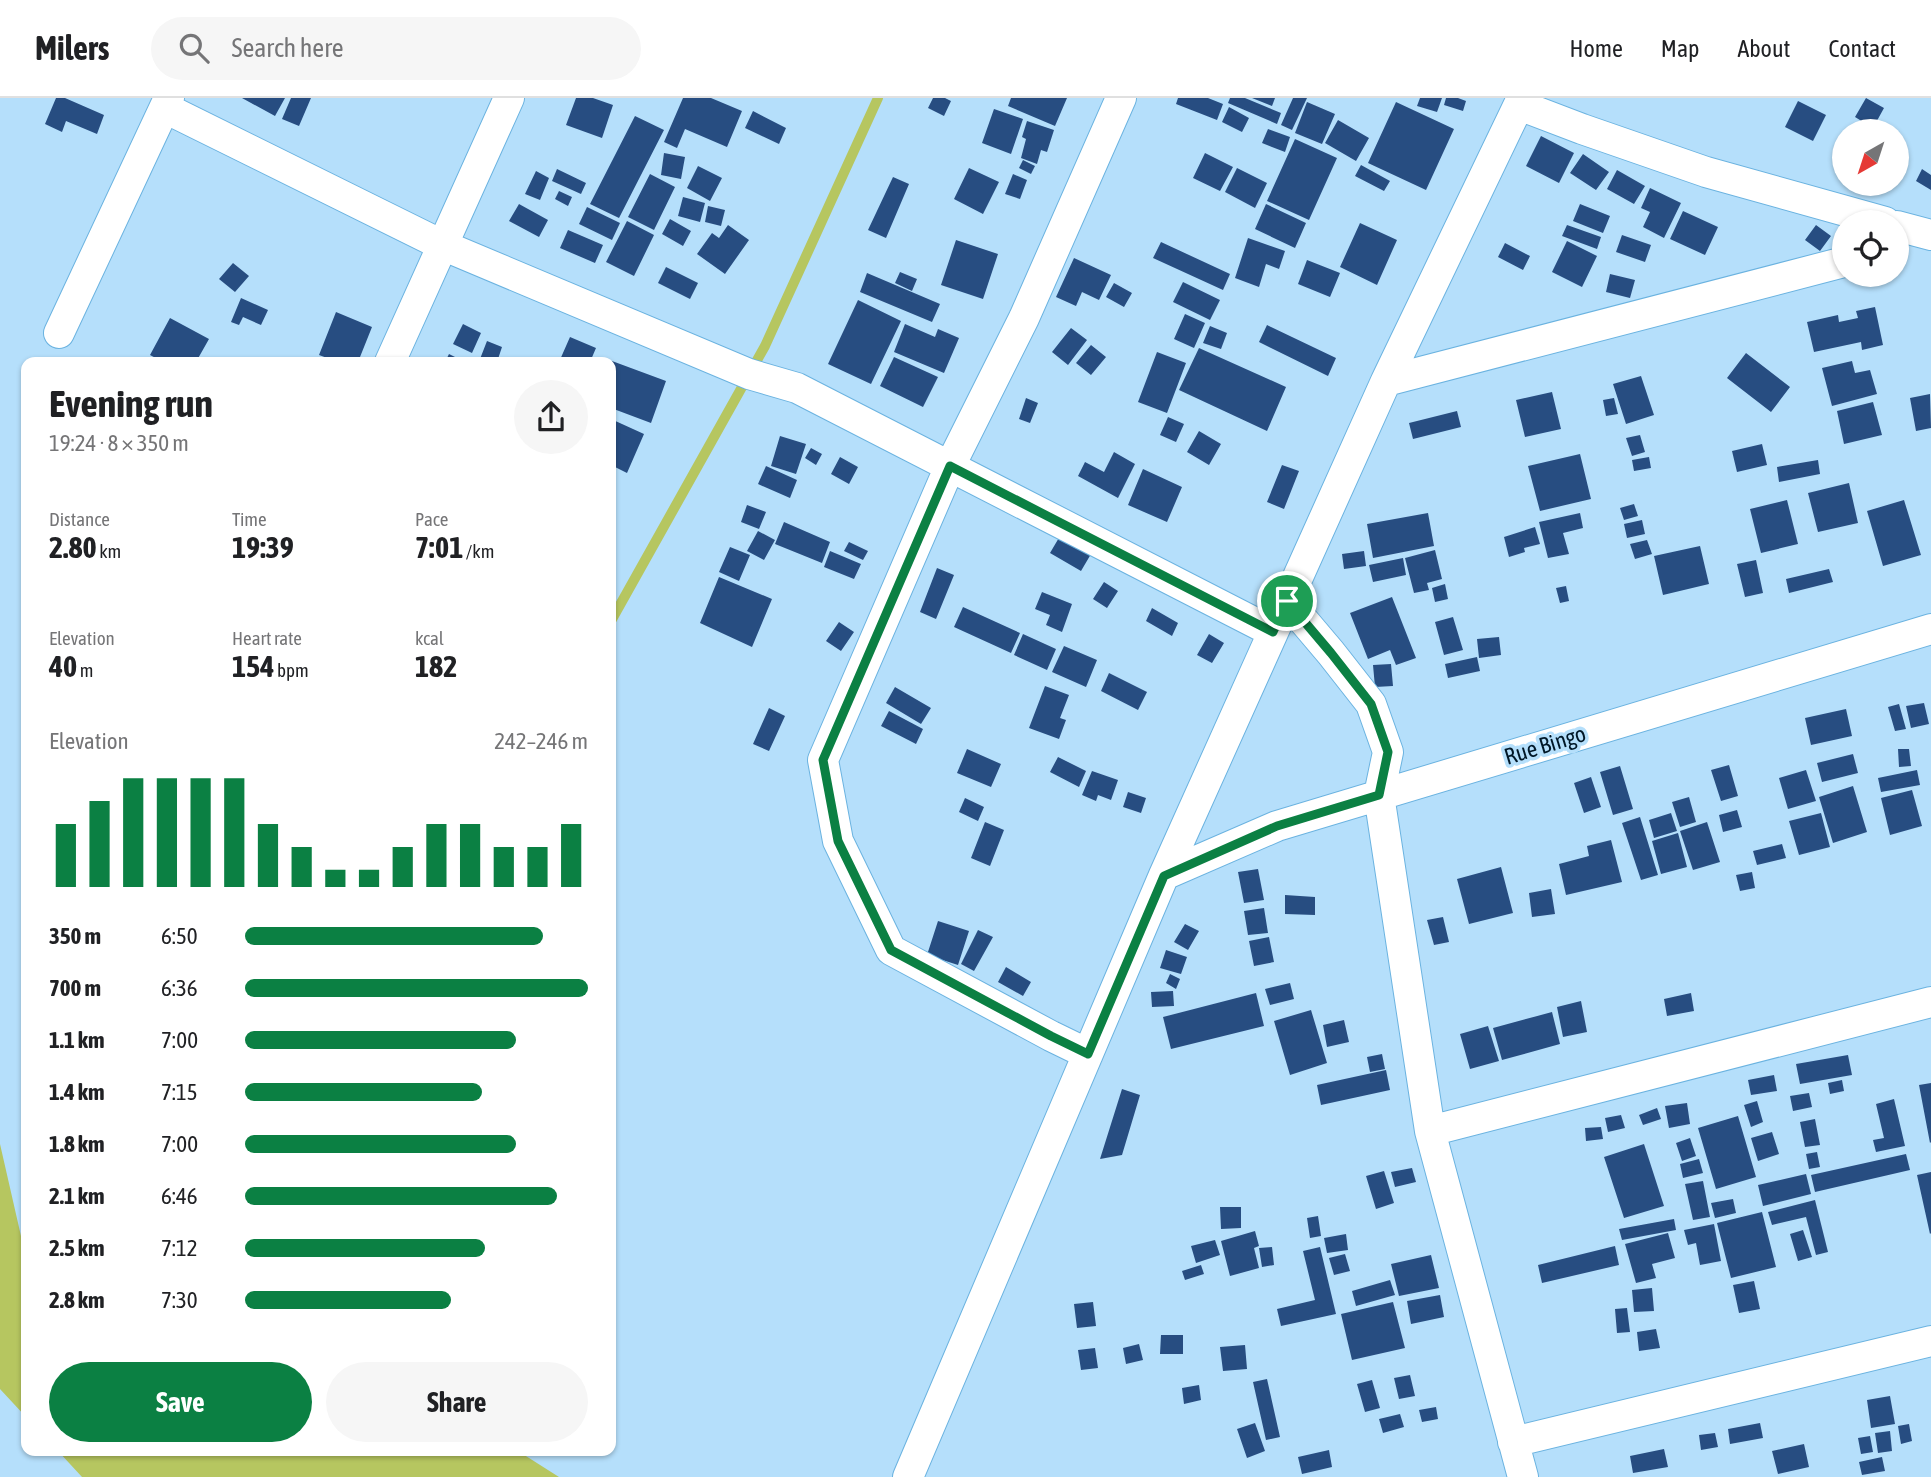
<!DOCTYPE html>
<meta charset="utf-8">
<style>
:root{--surface:#fff;--page:#f6f6f6;--text:#202124;--muted:#757577;--line:#e0e0e0;--accent:#0b8043}
body{margin:0;font-family:"Asap Condensed",sans-serif;background:var(--page);color:var(--text);height:100vh;display:flex;flex-direction:column;font-size:26px;white-space:nowrap}
*{box-sizing:border-box;margin:0}
p{font-size:23px;color:var(--muted)}
.icon{flex:none;width:38px;height:38px;fill:none;stroke:currentColor;stroke-width:2;stroke-linecap:round;stroke-linejoin:round}
.map{position:relative;flex:1;overflow:hidden}
.details{position:absolute;left:21px;top:259px;width:595px;height:1099px;display:flex;flex-direction:column;background:var(--surface);border-radius:14px;box-shadow:0 2px 5px #0004}
.details>*{flex:none}
.needle{width:46px;rotate:219deg}
.tools{position:absolute;left:1832px;top:21px;display:grid;gap:14px}
.tools a{display:grid;place-items:center;width:77px;height:77px;border-radius:50%;background:var(--surface);box-shadow:0 2px 5px #0004;font-size:35px}
.pin{position:absolute;display:grid;place-items:center;width:60px;height:60px;color:#fff;margin:-30px;border:4px solid #fff;border-radius:50%;box-shadow:0 2px 7px #0007}
.round{display:grid;place-items:center;flex:none;width:74px;height:74px;border-radius:37px;background:var(--page)}
.headline{display:flex;align-items:center;justify-content:space-between;height:119px;padding:0 28px}
h1{font-size:38px;font-weight:700;line-height:52px}
.figures{display:grid;grid-template-columns:repeat(3,1fr);gap:10px;height:119px;padding:7px 28px}
.figures div{display:grid;align-content:center}
.figures b{font-size:30px;font-weight:700}
.figures small{font-size:19px;font-weight:400}
.figures p{font-size:19px}
.chart{height:196px;padding:14px 28px}
.chart p{display:flex;justify-content:space-between}
.chart svg{width:100%;height:126px;margin-top:7px;stroke:var(--accent);stroke-width:6}
.button{display:flex;gap:14px;margin-top:auto;padding:14px 28px}
.button a{flex:1;height:80px;border-radius:42px;background:var(--accent);color:#fff;font-size:28px;font-weight:700;line-height:80px;text-align:center}
.button a+a{background:var(--page);color:var(--text)}
ul{padding:0 28px;list-style:none;font-size:23px}
li{display:grid;grid-template-columns:112px 84px 1fr;align-items:center;height:52px}
li i{height:18px;border-radius:9px;background:var(--accent)}
header{display:flex;align-items:center;gap:42px;box-sizing:border-box;height:98px;padding:0 35px;background:var(--surface);border-bottom:2px solid var(--line)}
header strong{font-size:33px}
nav{display:flex;gap:38px;margin-inline-start:auto;font-size:24px}
.search{width:490px;height:63px;background:var(--page);display:flex;align-items:center;gap:18px;box-sizing:border-box;padding:0 24px;border-radius:38px;color:var(--muted);font-size:26px}
.map>svg:first-child{display:block}
.water{fill:#b6c660}
.lines{fill:none;stroke-linecap:round;stroke-linejoin:round}
.stream{stroke:#b6c660;stroke-width:10}
.building{fill:#274d81}
.minor-casing{stroke:#6bb3e0;stroke-width:32}
.minor{stroke:#fff;stroke-width:30}
.route-casing{stroke:#fff;stroke-width:14}
.route{stroke:#0b8043;stroke-width:9}
.labels{text-anchor:middle;dominant-baseline:central;stroke-width:7;stroke-linejoin:round;paint-order:stroke}
.street-label{font-size:23px;fill:#001727;stroke:#b5dffb}
</style>
<header>
<strong>Milers</strong>
<div class="search"><svg class="icon" aria-label="search" viewBox="0 0 24 24"><circle cx="10" cy="10" r="6"/><path d="M15 15l6 6"/></svg>Search here</div>
<nav><a>Home</a><a>Map</a><a>About</a><a>Contact</a></nav>
</header>
<div class="map">
<svg width="1931" height="1379" viewBox="0 0 1931 1379">
<rect width="100%" height="100%" fill="#b5dffb"/>
<path class="water" d="M0 1046 26 1160V1319L0 1291Z
M58 1353H518L559 1379H82Z"/>
<g class="lines">
<path class="stream" d="M611 523 765 248 878 0"/>
</g>
<path class="building" d="M56 0H65L104 17 97 36 66 23 62 34 45 26Z
M242 0H285L275 18Z
M291 0H311L299 28 282 21Z
M576 0H593L613 7 602 40 566 27Z
M683 0H711L742 13 727 49 685 31 677 50 664 44Z
M933 0H945L951 3 944 18 928 10Z
M1011 0H1067L1055 28 1008 8Z
M1178 0H1208L1223 6 1217 22 1176 6Z
M1230 0H1245L1281 15 1277 26 1228 5Z
M1252 0H1275L1272 8Z
M1293 0H1307L1292 32 1281 27Z
M1420 0H1442L1437 14 1417 8Z
M1446 0H1458L1466 3 1463 13 1444 7Z
M1866 0 1884 10 1873 30 1855 19Z
M1798 3 1826 17 1813 43 1785 29Z
M1307 4 1335 16 1322 46 1295 35Z
M1396 4 1454 31 1426 92 1368 65Z
M1229 9 1249 20 1242 34 1222 24Z
M994 11 1023 21 1011 56 982 45Z
M753 13 786 30 779 46 745 30Z
M635 18 664 32 619 120 590 106Z
M1338 22 1369 40 1356 63 1325 45Z
M1027 23 1054 32 1047 54 1041 52 1037 66 1021 60 1026 41 1022 39Z
M1268 31 1290 39 1285 54 1262 45Z
M1541 38 1574 55 1559 85 1526 68Z
M1295 41 1337 60 1309 122 1267 103Z
M664 55 685 59 681 81 661 77Z
M1205 55 1233 69 1220 93 1193 80Z
M1583 56 1609 74 1596 92 1570 75Z
M1023 62 1035 68 1031 76 1019 70Z
M1361 67 1390 83 1384 93 1355 78Z
M698 68 722 80 710 103 687 90Z
M969 70 999 84 983 116 954 101Z
M1237 70 1267 85 1255 110 1225 94Z
M557 71 586 85 581 96 552 83Z
M1922 71 1931 77V92L1916 83Z
M1617 72 1645 88 1634 106 1607 91Z
M536 73 549 80 540 102 525 96Z
M650 76 675 89 654 132 628 119Z
M1013 76 1027 82 1020 101 1005 96Z
M893 79 909 86 886 140 868 132Z
M1650 90 1681 105 1664 140 1643 129 1650 114 1641 110Z
M559 93 572 99 568 108 555 101Z
M683 99 705 105 700 124 678 118Z
M519 106 548 122 539 139 509 123Z
M1266 106 1306 125 1295 150 1255 131Z
M1580 106 1610 118 1603 135 1573 123Z
M708 108 725 112 721 128 705 124Z
M587 109 620 125 612 142 579 126Z
M1683 113 1718 129 1705 157 1670 141Z
M670 121 691 133 683 148 662 136Z
M627 123 654 137 634 178 606 164Z
M1360 125 1397 142 1377 187 1340 169Z
M728 127 749 142 725 176 697 156 712 135 719 140Z
M1567 127 1601 139 1597 151 1562 138Z
M1816 127 1831 138 1820 153 1805 142Z
M568 132 603 147 595 165 560 150Z
M1622 137 1651 147 1645 164 1616 154Z
M1248 140 1285 153 1279 171 1266 166 1259 189 1235 180Z
M956 142 998 156 983 201 941 187Z
M1567 143 1597 158 1582 189 1552 174Z
M1161 144 1230 176 1223 192 1153 160Z
M1505 145 1530 158 1523 172 1498 159Z
M1074 160 1111 177 1099 202 1082 194 1076 208 1056 199Z
M1307 162 1340 175 1330 199 1298 186Z
M233 165 249 178 235 194 219 181Z
M666 169 698 185 690 201 658 185Z
M900 174 917 181 912 193 895 185Z
M867 175 940 206 932 224 860 194Z
M1610 176 1635 182 1630 200 1606 194Z
M1183 184 1220 202 1210 222 1173 204Z
M1114 185 1132 195 1124 209 1106 199Z
M241 200 268 212 261 227 243 219 239 227 231 224Z
M858 202 901 223 871 286 828 266Z
M1875 209 1883 247 1862 252 1861 244 1814 254 1807 224 1838 217 1839 224 1858 220 1856 213Z
M336 214 372 229 358 264H338L319 257Z
M1185 216 1205 225 1194 250 1174 241Z
M170 220 209 241 196 264H163L150 257Z
M463 226 481 235 472 255 453 246Z
M905 226 935 239 938 231 959 240 944 275 894 254Z
M1267 227 1336 260 1328 278 1259 244Z
M1210 228 1227 235 1221 251 1203 245Z
M1071 230 1087 242 1068 267 1052 254Z
M570 239 596 250 590 264H559Z
M487 243 502 249 497 264H489L480 261Z
M1091 247 1106 259 1091 277 1076 265Z
M1199 250 1286 289 1267 333 1179 292Z
M1157 254 1186 265 1167 315 1138 304Z
M1746 255 1790 289 1771 314 1727 280Z
M449 256 465 264H445Z
M894 259 938 279 923 309 880 288Z
M612 263 666 283 651 325 611 310Z
M1852 263 1855 275 1870 272 1877 296 1832 308 1822 270Z
M1641 278 1654 317 1626 326 1613 286Z
M1552 294 1561 331 1525 339 1516 302Z
M1930 296 1931 330 1916 333 1910 300Z
M1026 300 1038 305 1030 325 1019 321Z
M1614 300 1618 316 1606 318 1603 302Z
M1873 304 1882 337 1844 346 1837 313Z
M1457 313 1461 329 1413 341 1409 325Z
M1168 319 1184 326 1176 344 1160 337Z
M611 321 644 336 627 375 611 367Z
M1199 333 1221 346 1209 367 1187 354Z
M1640 337 1645 354 1632 358 1626 340Z
M780 338 806 346 796 376 771 368Z
M1762 346 1767 367 1737 374 1732 353Z
M811 350 822 356 816 367 805 360Z
M1114 354 1135 366 1118 400 1078 378 1085 364 1104 374Z
M1580 356 1591 401 1540 413 1528 368Z
M840 359 858 369 849 386 831 376Z
M1649 359 1651 370 1634 373 1632 362Z
M1818 362 1820 376 1779 384 1777 369Z
M1282 367 1299 373 1284 411 1267 404Z
M766 368 797 382 790 400 758 386Z
M1143 371 1182 389 1167 424 1128 407Z
M1849 385 1858 425 1818 434 1808 395Z
M1787 402 1798 446 1761 455 1750 411Z
M1904 402 1921 457 1883 468 1867 413Z
M1634 406 1638 418 1624 422 1620 410Z
M747 407 766 414 759 431 741 424Z
M1428 415 1434 448 1373 460 1367 426Z
M1580 415 1583 430 1563 435 1569 456 1548 460 1539 424Z
M1642 422 1645 436 1627 440 1624 426Z
M784 424 830 444 822 465 775 446Z
M1535 429 1540 446 1524 450 1525 454 1509 459 1504 439Z
M758 433 775 442 764 462 747 453Z
M1060 438 1091 456 1081 473 1050 455Z
M1647 442 1652 456 1635 461 1630 446Z
M849 444 868 453 863 462 844 453Z
M1700 448 1709 486 1663 497 1654 458Z
M730 449 750 457 739 483 719 474Z
M1435 452 1442 481 1427 485 1429 492 1414 495 1405 460Z
M830 453 861 466 854 481 824 469Z
M1364 453 1366 468 1344 471 1342 456Z
M1403 460 1406 477 1373 484 1369 467Z
M1756 462 1763 495 1745 499 1737 466Z
M937 470 954 477 936 521 920 514Z
M1829 471 1833 484 1789 495 1786 481Z
M719 479 772 501 752 549 700 525Z
M1104 484 1118 493 1107 510 1093 501Z
M1445 486 1448 501 1435 504 1432 490Z
M1566 488 1569 503 1560 505 1556 490Z
M1042 494 1072 506 1062 534 1046 527 1050 517 1035 511Z
M1392 499 1416 560 1396 567 1390 552 1368 561 1350 515Z
M963 509 1020 535 1011 555 954 529Z
M1152 510 1178 525 1172 538 1146 523Z
M1453 519 1463 552 1444 557 1435 524Z
M839 524 854 534 841 553 826 543Z
M1023 536 1056 551 1047 572 1014 557Z
M1209 536 1224 545 1212 565 1197 557Z
M1499 539 1501 557 1479 560 1477 541Z
M1064 548 1097 562 1086 589 1052 574Z
M1477 559 1480 573 1448 580 1445 566Z
M1391 566 1393 588 1375 589 1373 567Z
M1109 575 1147 594 1138 612 1101 593Z
M1045 588 1069 597 1060 620 1066 622 1059 641 1029 630Z
M895 589 931 610 921 626 886 605Z
M1924 605 1929 626 1911 630 1906 608Z
M1899 606 1906 631 1895 633 1888 609Z
M769 610 785 618 769 653 753 646Z
M1846 611 1852 638 1811 647 1805 620Z
M889 613 923 631 916 646 881 628Z
M967 651 1001 666 991 689 957 675Z
M1898 651H1909L1911 668 1899 669Z
M1853 656 1858 675 1822 684 1817 665Z
M1058 659 1086 673 1079 689 1050 674Z
M1729 667 1738 698 1721 703 1711 672Z
M1620 668 1633 711 1613 717 1600 674Z
M1806 672 1816 703 1788 711 1779 680Z
M1917 672 1920 687 1881 694 1878 680Z
M1092 673 1118 682 1111 702 1098 697 1096 703 1082 697Z
M1591 679 1601 709 1584 715 1574 685Z
M1853 688 1867 734 1833 745 1819 699Z
M1912 692 1922 728 1890 737 1881 700Z
M1128 694 1146 700 1141 715 1123 709Z
M1689 699 1696 724 1680 729 1672 704Z
M965 700 984 709 978 723 959 714Z
M1737 712 1742 729 1723 734 1719 717Z
M1671 715 1677 733 1654 740 1649 722Z
M1821 715 1830 749 1799 757 1789 723Z
M1640 719 1658 777 1641 782 1622 725Z
M985 724 1004 732 990 768 971 760Z
M1707 724 1720 764 1693 772 1680 733Z
M1678 735 1687 769 1661 776 1652 743Z
M1611 742 1622 784 1566 797 1559 766 1589 758 1587 748Z
M1782 746 1786 760 1757 767 1753 753Z
M1501 769 1513 815 1469 826 1457 781Z
M1258 771 1264 802 1244 805 1238 774Z
M1752 774 1755 790 1740 793 1736 777Z
M1551 791 1555 816 1532 819 1529 795Z
M1285 797 1315 799V817L1285 816Z
M1264 810 1268 835 1248 837 1244 813Z
M1443 819 1449 844 1434 847 1427 822Z
M938 823 969 833 958 867 927 857Z
M1185 826 1199 833 1188 852 1174 844Z
M978 832 993 839 974 873 961 866Z
M1269 839 1274 864 1254 868 1249 843Z
M1166 852 1187 859 1181 876 1160 870Z
M1006 869 1031 884 1023 898 998 884Z
M1170 876 1180 881 1176 891 1166 885Z
M1290 885 1294 901 1270 907 1265 891Z
M1173 893 1174 908 1152 909 1151 894Z
M1256 895 1264 928 1171 951 1163 919Z
M1691 895 1694 913 1667 918 1664 901Z
M1581 903 1587 934 1563 939 1557 909Z
M1311 912 1327 965 1290 977 1274 923Z
M1552 914 1560 946 1502 962 1493 930Z
M1344 922 1349 944 1327 949 1323 927Z
M1488 928 1499 963 1470 971 1460 936Z
M1382 956 1385 971 1370 974 1367 959Z
M1848 957 1852 977 1800 986 1796 966Z
M1386 972 1390 992 1321 1007 1317 987Z
M1774 977 1777 993 1751 997 1748 982Z
M1842 982 1844 993 1830 996 1828 985Z
M1931 985V1044L1930 1045 1919 987Z
M1122 991 1140 997 1122 1057 1100 1061Z
M1809 995 1812 1009 1793 1013 1790 998Z
M1894 1001 1905 1048 1876 1054 1873 1042 1884 1040 1876 1006Z
M1757 1003 1763 1024 1751 1029 1744 1007Z
M1687 1005 1690 1026 1669 1030 1665 1008Z
M1657 1010 1661 1021 1643 1027 1639 1017Z
M1621 1017 1625 1030 1608 1034 1605 1020Z
M1738 1018 1756 1079 1716 1091 1698 1030Z
M1815 1021 1820 1047 1805 1049 1800 1024Z
M1601 1029 1603 1041 1586 1043 1585 1030Z
M1772 1034 1779 1056 1758 1063 1751 1040Z
M1690 1040 1696 1058 1682 1063 1676 1045Z
M1644 1046 1664 1108 1624 1120 1604 1059Z
M1817 1054 1820 1069 1809 1071 1806 1056Z
M1906 1056 1910 1072 1815 1094 1811 1077Z
M1699 1061 1703 1075 1683 1080 1680 1066Z
M1412 1070 1416 1084 1395 1089 1391 1074Z
M1384 1073 1394 1105 1376 1111 1366 1078Z
M1931 1074V1135L1930 1136 1917 1077Z
M1806 1076 1811 1096 1763 1108 1758 1087Z
M1703 1083 1710 1119 1693 1122 1685 1086Z
M1733 1101 1736 1115 1715 1120 1711 1105Z
M1815 1102 1828 1154 1816 1157 1806 1119 1772 1127 1768 1114Z
M1220 1109H1241V1130L1221 1131Z
M1762 1114 1776 1169 1731 1180 1717 1125Z
M1318 1118 1321 1138 1310 1140 1307 1120Z
M1674 1121 1676 1132 1622 1142 1619 1131Z
M1714 1126 1721 1163 1700 1167 1696 1145 1688 1147 1684 1132Z
M1803 1132 1812 1159 1798 1163 1790 1136Z
M1255 1133 1259 1148 1254 1150 1259 1170 1230 1178 1221 1143Z
M1668 1135 1675 1160 1652 1166 1656 1180 1636 1185 1625 1146Z
M1346 1136 1348 1152 1327 1155 1324 1140Z
M1215 1142 1220 1157 1196 1165 1191 1148Z
M1615 1148 1619 1167 1542 1185 1538 1167Z
M1272 1149 1274 1167 1262 1169 1259 1150Z
M1320 1149 1336 1216 1281 1228 1277 1211 1315 1202 1303 1153Z
M1345 1156 1350 1173 1334 1177 1329 1160Z
M1431 1157 1439 1190 1399 1198 1391 1166Z
M1201 1167 1204 1176 1185 1182 1182 1173Z
M1390 1182 1395 1197 1356 1208 1352 1193Z
M1754 1183 1760 1211 1739 1215 1733 1187Z
M1652 1190 1654 1213 1634 1214 1632 1192Z
M1440 1197 1444 1219 1411 1226 1407 1203Z
M1093 1204 1096 1228 1077 1230 1074 1206Z
M1393 1204 1405 1250 1352 1262 1341 1216Z
M1627 1210 1630 1234 1617 1235 1615 1211Z
M1656 1231 1660 1250 1639 1253 1637 1234Z
M1161 1237H1183V1256H1160Z
M1139 1246 1143 1262 1126 1266 1123 1250Z
M1245 1247 1247 1271 1223 1273 1220 1249Z
M1095 1250 1098 1270 1081 1272 1078 1252Z
M1410 1277 1415 1298 1399 1301 1394 1280Z
M1267 1281 1280 1339 1266 1342 1253 1284Z
M1372 1282 1380 1310 1365 1314 1357 1286Z
M1199 1287 1201 1302 1184 1306 1182 1290Z
M1890 1298 1895 1326 1871 1330 1867 1302Z
M1436 1309 1438 1321 1422 1324 1419 1312Z
M1400 1316 1404 1329 1383 1335 1379 1321Z
M1255 1325 1265 1353 1247 1360 1237 1331Z
M1760 1325 1763 1340 1730 1346 1728 1331Z
M1909 1326 1912 1343 1901 1346 1898 1328Z
M1890 1333 1892 1353 1878 1355 1875 1335Z
M1715 1335 1718 1349 1701 1352 1699 1337Z
M1870 1338 1873 1354 1861 1356 1858 1340Z
M1804 1346 1809 1369 1778 1376 1772 1353Z
M1664 1351 1668 1369 1633 1375 1630 1358Z
M1329 1352 1332 1369 1302 1376 1298 1359Z
M1882 1359 1885 1373 1862 1377 1859 1364Z"/>
<g class="lines">
<g class="minor-casing">
<path id="minor" d="M1519 7 1582 31 1706 74 1885 124
M165 10 442 147 749 276 797 290 1273 534
M1897 128 1931 137
M59 235 169 0
M390 264 509 0
M1386 283 1844 164
M1287 503 1331 555 1371 606 1388 654 1379 697 1430 1033 1523 1379
M1164 777 1277 728 1931 531
M1088 956 1051 938 891 852 838 743 823 662 950 368 1024 220 1121 0
M1430 1033 1931 904
M1513 1344 1931 1243
M908 1379 1164 777 1386 283 1522 0"/>
</g>
<use href="#minor" class="minor"/>
</g>
<g class="lines">
<g class="route-casing">
<path id="route" d="M950 368 1273 534 1287 503 1331 555 1371 606 1388 654 1379 697 1277 728 1164 778 1088 956 1051 938 891 852 838 743 823 662Z"/>
</g>
<use href="#route" class="route"/>
</g>
<g class="labels">
<g class="street-label">
<text transform="translate(1545 647) rotate(-17)">Rue Bingo</text>
</g>
</g>
</svg>
<div class="tools">
<a><svg class="needle" viewBox="-14 -14 28 28"><path d="M0-13l5 13h-10z" fill="#e53935"/><path d="M0 13l5-13h-10z" fill="#757577"/></svg></a>
<a><svg class="icon" aria-label="locate" viewBox="0 0 24 24"><circle cx="12" cy="12" r="6"/><path d="M12 2v4M12 18v4M2 12h4M18 12h4"/></svg></a>
</div>
<div class="pin" style="left:1287px;top:503px;background:#1e9e55"><svg class="icon" aria-label="arrive" viewBox="0 0 24 24"><path d="M6 21V4h12l-3 4 3 4H6"/></svg></div>
<section class="details">
<div class="headline"><div><h1>Evening run</h1><p>19:24 · 8 × 350 m</p></div><a class="round"><svg class="icon" aria-label="share" viewBox="0 0 24 24"><path d="M12 15V3M7 8l5-5 5 5M5 13v7h14v-7"/></svg></a></div>
<div class="figures">
<div><p>Distance</p><b>2.80<small> km</small></b></div>
<div><p>Time</p><b>19:39</b></div>
<div><p>Pace</p><b>7:01<small> /km</small></b></div>
</div>
<div class="figures">
<div><p>Elevation</p><b>40<small> m</small></b></div>
<div><p>Heart rate</p><b>154<small> bpm</small></b></div>
<div><p>kcal</p><b>182</b></div>
</div>
<div class="chart"><p><span>Elevation</span>242–246 m</p>
<svg viewBox="0 0 160 44" preserveAspectRatio="none"><path d="M5 44V22M15 44V14M25 44V6M35 44V6M45 44V6M55 44V6M65 44V22M75 44V30M85 44V38M95 44V38M105 44V30M115 44V22M125 44V22M135 44V30M145 44V30M155 44V22"/></svg>
</div>
<ul>
<li><b>350 m</b>6:50<i style="width:87%"></i></li>
<li><b>700 m</b>6:36<i style="width:100%"></i></li>
<li><b>1.1 km</b>7:00<i style="width:79%"></i></li>
<li><b>1.4 km</b>7:15<i style="width:69%"></i></li>
<li><b>1.8 km</b>7:00<i style="width:79%"></i></li>
<li><b>2.1 km</b>6:46<i style="width:91%"></i></li>
<li><b>2.5 km</b>7:12<i style="width:70%"></i></li>
<li><b>2.8 km</b>7:30<i style="width:60%"></i></li>
</ul>
<div class="button"><a>Save</a><a>Share</a></div>
</section>
</div>
